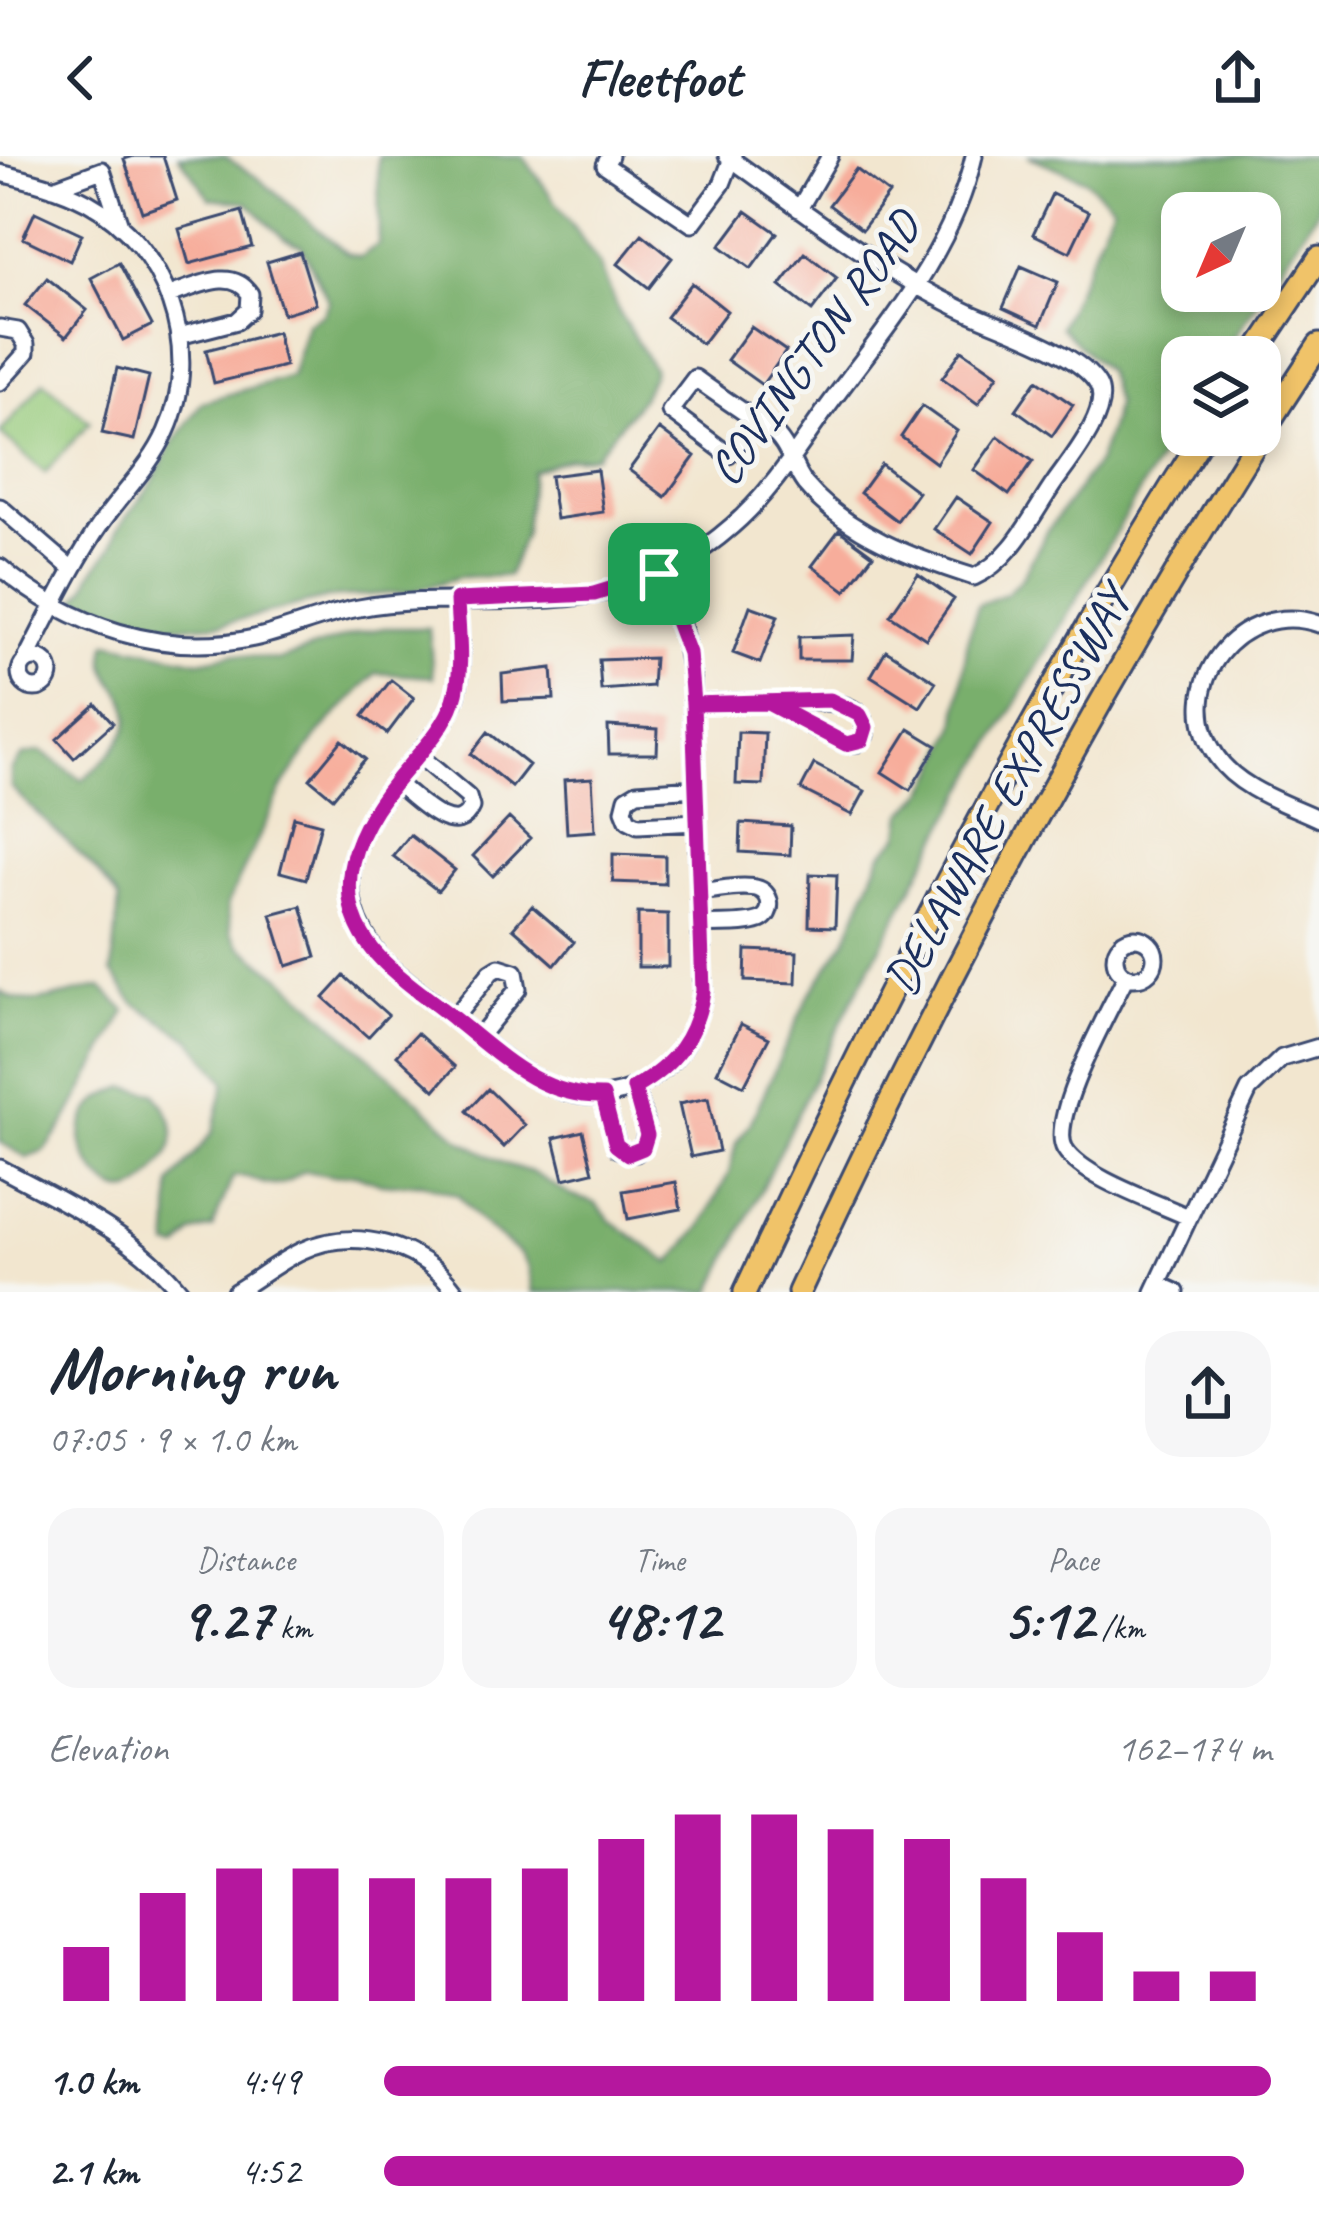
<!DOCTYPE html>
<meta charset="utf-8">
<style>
:root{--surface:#fff;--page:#f6f6f7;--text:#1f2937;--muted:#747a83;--accent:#b5179e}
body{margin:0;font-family:Caveat,sans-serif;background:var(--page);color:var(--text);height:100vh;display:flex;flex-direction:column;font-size:45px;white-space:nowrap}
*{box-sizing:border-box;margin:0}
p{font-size:39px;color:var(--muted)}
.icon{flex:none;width:66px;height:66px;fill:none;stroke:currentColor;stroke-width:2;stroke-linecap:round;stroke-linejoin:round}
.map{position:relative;height:1136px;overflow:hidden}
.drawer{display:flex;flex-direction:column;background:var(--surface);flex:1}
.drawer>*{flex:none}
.needle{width:78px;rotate:224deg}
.fabs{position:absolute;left:1161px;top:36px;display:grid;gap:24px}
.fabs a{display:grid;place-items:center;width:120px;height:120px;border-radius:24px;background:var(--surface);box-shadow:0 6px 18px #0003;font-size:60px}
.pin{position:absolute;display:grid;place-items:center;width:102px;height:102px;color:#fff;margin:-51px;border-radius:24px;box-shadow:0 6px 18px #0006}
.round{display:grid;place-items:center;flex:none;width:126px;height:126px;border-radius:36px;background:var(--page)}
.headline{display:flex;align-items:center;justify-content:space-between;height:204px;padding:0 48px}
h1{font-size:66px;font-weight:700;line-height:90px}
.metrics{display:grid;grid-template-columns:repeat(3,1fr);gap:18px;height:204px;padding:12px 48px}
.metrics div{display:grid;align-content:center;border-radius:30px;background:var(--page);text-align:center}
.metrics b{font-size:60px;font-weight:700}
.metrics small{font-size:33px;font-weight:400}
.metrics p{font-size:33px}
.chart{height:336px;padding:24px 48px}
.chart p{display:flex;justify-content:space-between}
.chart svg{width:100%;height:216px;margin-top:12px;stroke:var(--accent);stroke-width:6}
ul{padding:0 48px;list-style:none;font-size:39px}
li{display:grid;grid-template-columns:192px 144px 1fr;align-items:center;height:90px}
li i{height:30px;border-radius:15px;background:var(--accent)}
header{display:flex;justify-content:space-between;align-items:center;height:156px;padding:0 48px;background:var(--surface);font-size:54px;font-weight:700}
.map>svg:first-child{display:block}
.green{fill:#97cb7c;stroke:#597d6d;stroke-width:3}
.forest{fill:#79af6c;stroke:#4a6f65;stroke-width:3;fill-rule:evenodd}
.building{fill:#f7ad9b}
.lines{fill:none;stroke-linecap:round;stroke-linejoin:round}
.minor-casing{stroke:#3b4a6f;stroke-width:21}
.highway-casing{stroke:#3b4a6f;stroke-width:27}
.minor{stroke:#fff;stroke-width:15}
.highway{stroke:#f0c369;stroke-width:21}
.route-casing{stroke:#fff;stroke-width:24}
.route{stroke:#b5179e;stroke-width:15}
.labels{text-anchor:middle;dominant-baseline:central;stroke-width:10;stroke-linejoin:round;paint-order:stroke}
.street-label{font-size:48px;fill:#1b2f5e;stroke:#f6f6f2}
</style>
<header><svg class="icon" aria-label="back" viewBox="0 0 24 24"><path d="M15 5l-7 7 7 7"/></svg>Fleetfoot<svg class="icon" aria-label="share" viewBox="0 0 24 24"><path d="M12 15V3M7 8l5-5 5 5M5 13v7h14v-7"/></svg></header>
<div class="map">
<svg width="1319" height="1136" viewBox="0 0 1319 1136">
<rect width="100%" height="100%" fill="#f6f6f2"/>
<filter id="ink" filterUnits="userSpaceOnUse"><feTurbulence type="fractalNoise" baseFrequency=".00833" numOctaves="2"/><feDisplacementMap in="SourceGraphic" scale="24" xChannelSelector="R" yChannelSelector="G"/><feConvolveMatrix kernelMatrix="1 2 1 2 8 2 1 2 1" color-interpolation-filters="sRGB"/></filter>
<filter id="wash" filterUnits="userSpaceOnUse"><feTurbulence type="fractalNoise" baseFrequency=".004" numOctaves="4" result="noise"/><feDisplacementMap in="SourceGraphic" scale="48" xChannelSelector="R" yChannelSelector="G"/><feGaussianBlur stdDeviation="2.7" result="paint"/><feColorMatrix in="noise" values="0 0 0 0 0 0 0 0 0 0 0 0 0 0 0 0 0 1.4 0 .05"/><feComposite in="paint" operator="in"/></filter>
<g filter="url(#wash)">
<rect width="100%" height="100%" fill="#f2e6cf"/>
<path class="green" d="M44 225 90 266 45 317 0 277Z"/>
<path class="forest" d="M179 0H224L258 22 346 97 360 101 379 88 378 0H523L599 108 619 156 654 214 643 240 595 300 569 302 532 315 524 378 508 420 459 421 411 436 328 442 222 468 175 470 108 458 76 444 86 432 91 418 112 391 117 374 152 327 171 290 202 246 291 220 307 167 323 158 329 145 301 89 284 82 247 46 210 42Z
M1028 0H1319V52L1221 201H1182V263L948 664 846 856 712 1136H533L529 1112 521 1099 481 1066 458 1039 422 1027 381 1028 355 1018 333 1020 305 1015C294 1019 287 1029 276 1029 259 1030 250 1017 233 1021L212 1072 192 1077 179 1093 169 1091 171 1028 213 976 225 926 192 884 134 847 112 816 119 744C90 701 46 669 11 631V614L23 599 41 595 82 624C184 540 84 536 108 486L199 505 234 498 279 504 358 477 384 472H429L433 521 376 517 320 576 284 628 227 749 231 777 239 789 284 823 461 984 505 1008 531 1016 572 1040 595 1047 610 1064 670 1107 701 1071 729 1017 736 987 750 968 808 841 846 784 881 699 900 679 903 658 926 635 937 615 956 569 968 482 978 449 1006 438 1022 421 1048 374 1098 305 1112 264 1116 247 1105 214 1060 171 1113 49 1084 23ZM1182 57H1260V135H1182Z
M101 831 126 855 65 967 45 995 27 1002 0 986V835C27 858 70 835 101 831Z
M126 931 155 937C171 959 183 977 165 1003 143 1035 123 1051 95 1015 67 979 84 944 126 931Z"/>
<g id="blocks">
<path class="building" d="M134 0H163L177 44 142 56 124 3Z
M856 13 889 38 862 74 829 49Z
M1052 38 1089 56 1070 96 1033 78Z
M242 55 252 91 189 108 179 73Z
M746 55 777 77 751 113 720 90Z
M35 56 82 78 70 105 23 82Z
M642 78 672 102 649 132 618 108Z
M300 96 316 148 283 158 267 106Z
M805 97 837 122 812 155 780 130Z
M119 107 152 169 123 184 91 122Z
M1021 110 1058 126 1040 169 1003 152Z
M47 122 87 154 66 181 25 149Z
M692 127 727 155 702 188 666 161Z
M751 171 786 195 762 229 727 204Z
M277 176 285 210 214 227 206 194Z
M962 194 998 219 978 248 942 222Z
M117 212 149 220 134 284 102 277Z
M1037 224 1073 249 1052 280 1016 254Z
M922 250 957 275 936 307 901 281Z
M659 273 695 300 665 341 629 314Z
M998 280 1033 305 1009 339 974 314Z
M881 308 918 336 897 365 860 337Z
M597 314 603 356 556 363 550 320Z
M956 341 993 366 972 398 934 373Z
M839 374 873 399 846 435 812 410Z
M918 418 954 443 926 483 890 459Z
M750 450 778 460 760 507 733 497Z
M854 479 852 504H799V481Z
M886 494 936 526 920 551 871 520Z
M654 502 652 530 601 534 599 504Z
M552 512 554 543 503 545 502 518Z
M391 524 414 542 387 578 363 560Z
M96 548 113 567 74 602 57 583Z
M608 570 658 573 657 598H609Z
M909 573 937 590 910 634 882 616Z
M488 576 529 609 512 631 471 598Z
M738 576 765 577 763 629 736 628Z
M342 584 365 603 333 642 310 623Z
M814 608 865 635 852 659 801 633Z
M592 622 595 675 567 677 564 624Z
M294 661 321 668 306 723 280 716Z
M509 662 530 682 493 720 473 700Z
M741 667 791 670 790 699 740 696Z
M410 679 455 714 438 735 393 700Z
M613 698 665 700V728L613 726Z
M810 718 837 719 835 771 809 770Z
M301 750 316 801 287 810 271 758Z
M532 750 574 786 555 809 513 772Z
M638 757 668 758V811H638Z
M746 794 797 796 796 827 745 825Z
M344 820 388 859 368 881 324 842Z
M741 868 769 882 744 930 717 916Z
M417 877 455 911 435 934 397 899Z
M488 933 525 969 504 991 467 955Z
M708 942 719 995 691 1001 679 948Z
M583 975 593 1016 564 1023 554 982Z
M676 1026 681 1053 628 1063 623 1035Z"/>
</g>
</g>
<g filter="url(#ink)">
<use href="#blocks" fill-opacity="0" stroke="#3b4a6f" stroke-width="3"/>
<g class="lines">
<g class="minor-casing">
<path id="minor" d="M610 0 605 9 692 68 722 28 733 0
M727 0C807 57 882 117 972 158 1005 173 1080 197 1098 229 1112 254 1069 306 1055 326 1032 359 1012 404 974 421 914 402 847 378 805 328 792 311 788 287 771 275 746 257 719 240 695 222L670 255 729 299 754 266
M0 17C29 24 61 32 87 46 166 89 204 193 166 276 151 310 123 336 102 366 72 409 50 457 26 503
M53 32 102 14 120 69
M799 53 830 0
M169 139C196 131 232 110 250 138L249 154 237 165 179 180
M0 172 18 175 26 188V197L0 226
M0 351 72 413
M0 411C69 470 163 502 254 482 290 474 323 458 359 452 445 436 538 455 622 432 663 420 700 398 732 370 771 337 799 290 829 249 886 171 952 97 974 0
M457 444C458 475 465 516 454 546 445 569 426 589 411 607 355 673 322 729 383 805 412 829 441 852 471 876 522 917 578 965 645 926 681 905 697 874 703 835L692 523 683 474 659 418
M1319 468C1240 441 1168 531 1217 601 1239 633 1285 647 1319 663
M20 517a15 15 0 1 1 30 0a15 15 0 1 1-30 0Z
M693 548C719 546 744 546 770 547 796 548 870 534 865 579L857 587 846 588 768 547
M395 626C414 640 456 687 471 651L468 641 418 599
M696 632 637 636 627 642 624 654 628 664 638 669 697 666
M700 736C717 734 744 728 759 733 772 738 774 758 760 764 744 770 718 767 701 769
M1115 802a20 20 0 1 1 40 0a20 20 0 1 1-40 0Z
M1126 820C1111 852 1047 964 1065 993 1083 1022 1156 1046 1188 1061
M454 862 491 816 499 811 515 816 518 833 478 882
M603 940 618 993 636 997C656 981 640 953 634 932
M0 1012C64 1047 134 1077 181 1136
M1158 1128 1176 1136
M235 1136C257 1123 278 1106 301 1095 355 1070 421 1088 456 1136
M1154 1136 1249 934 1282 902 1319 891"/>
</g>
<g class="highway-casing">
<path id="highway" d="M1253 201 1319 102
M745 1136C882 842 1029 553 1204 279
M799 1136C951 808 1120 491 1319 189"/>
</g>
<use href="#minor" class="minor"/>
<use href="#highway" class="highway"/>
</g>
</g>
<g class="lines" filter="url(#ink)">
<g class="route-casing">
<path id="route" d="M659 418 594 438 457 444C458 475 464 514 454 544 444 575 416 600 396 625 351 680 325 746 382 804 403 826 430 843 453 862 500 899 540 941 603 940L616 989 628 998 643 992 647 979 634 932C675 909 696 881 703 835L693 548 768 547 846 588 862 584 866 571 860 559 830 544 693 548 689 497 659 418"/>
</g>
<use href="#route" class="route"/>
</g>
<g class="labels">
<g class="street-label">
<text transform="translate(814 192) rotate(-54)">COVINGTON ROAD</text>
<text transform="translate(1007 634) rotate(-61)">DELAWARE EXPRESSWAY</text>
</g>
</g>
</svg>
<div class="fabs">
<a><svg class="needle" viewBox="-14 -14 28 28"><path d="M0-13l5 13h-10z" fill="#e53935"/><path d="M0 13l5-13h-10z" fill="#747a83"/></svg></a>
<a><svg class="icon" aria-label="layers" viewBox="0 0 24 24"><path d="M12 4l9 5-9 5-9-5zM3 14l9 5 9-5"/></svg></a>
</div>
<div class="pin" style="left:659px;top:418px;background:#1e9e55"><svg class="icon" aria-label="arrive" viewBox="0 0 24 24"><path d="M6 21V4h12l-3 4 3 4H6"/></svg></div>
</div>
<section class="drawer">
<div class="headline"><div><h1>Morning run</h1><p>07:05 · 9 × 1.0 km</p></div><a class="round"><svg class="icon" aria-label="share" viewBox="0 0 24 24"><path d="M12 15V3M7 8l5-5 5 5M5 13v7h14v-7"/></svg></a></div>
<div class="metrics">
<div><p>Distance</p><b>9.27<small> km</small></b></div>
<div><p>Time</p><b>48:12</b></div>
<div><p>Pace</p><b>5:12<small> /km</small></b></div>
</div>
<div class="chart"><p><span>Elevation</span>162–174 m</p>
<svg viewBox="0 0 160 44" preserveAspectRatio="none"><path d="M5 44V33M15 44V22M25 44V17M35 44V17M45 44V19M55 44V19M65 44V17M75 44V11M85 44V6M95 44V6M105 44V9M115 44V11M125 44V19M135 44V30M145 44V38M155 44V38"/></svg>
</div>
<ul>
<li><b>1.0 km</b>4:49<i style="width:100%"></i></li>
<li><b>2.1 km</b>4:52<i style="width:97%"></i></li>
</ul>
</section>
